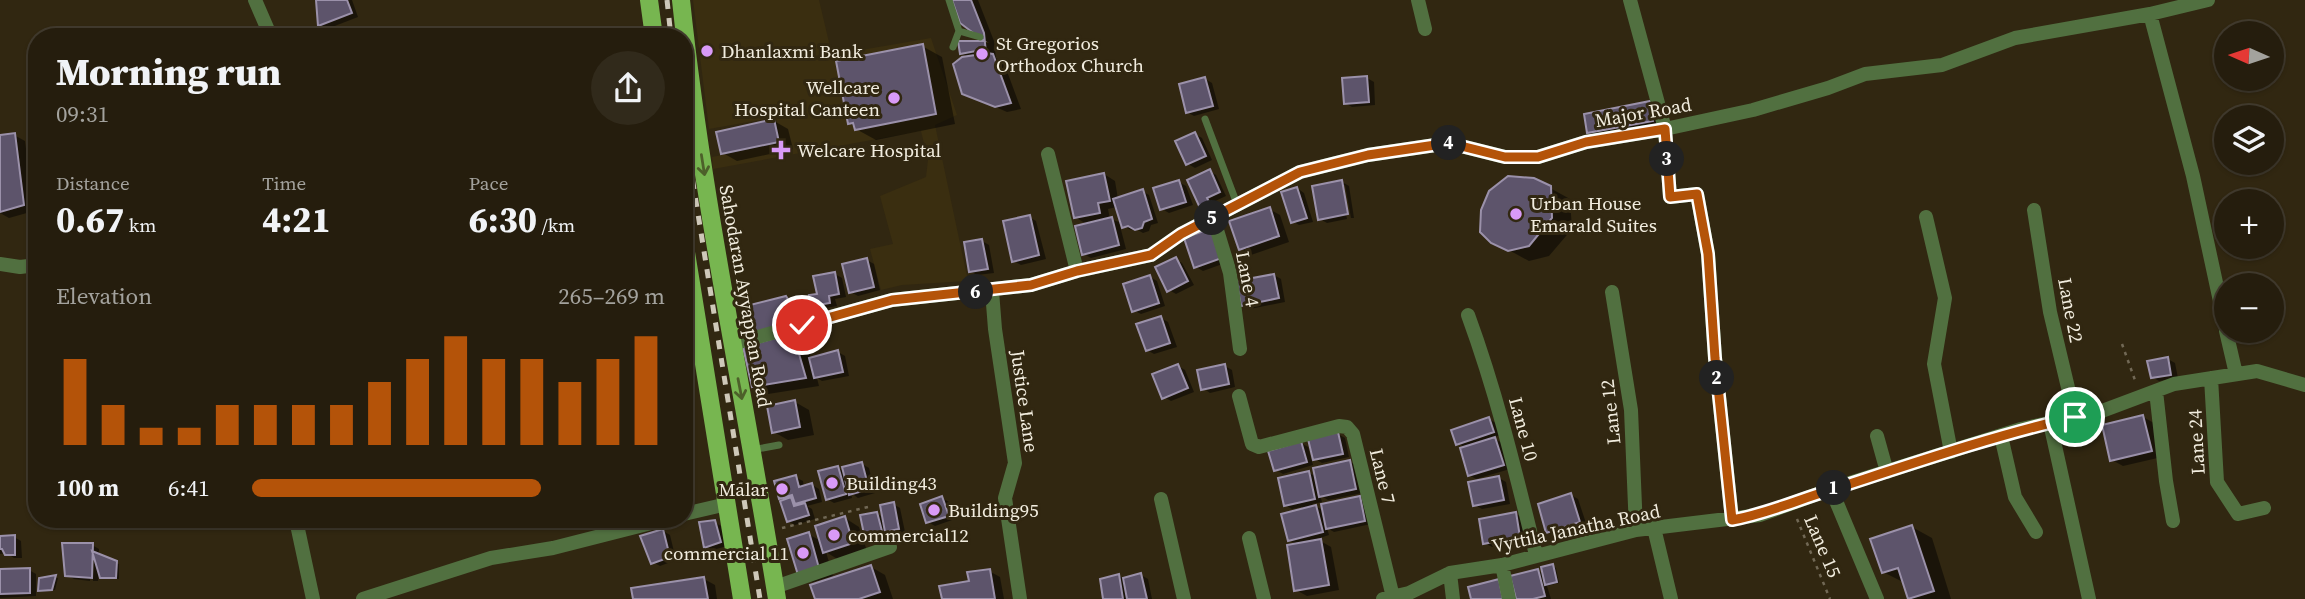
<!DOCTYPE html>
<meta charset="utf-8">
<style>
:root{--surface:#251d0d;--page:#312a1b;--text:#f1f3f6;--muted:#a3a29d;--line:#423b2e;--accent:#b45309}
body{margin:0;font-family:"Source Serif 4",serif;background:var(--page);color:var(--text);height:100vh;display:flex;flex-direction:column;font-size:26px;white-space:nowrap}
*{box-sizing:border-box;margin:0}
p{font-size:23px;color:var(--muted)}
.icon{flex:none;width:38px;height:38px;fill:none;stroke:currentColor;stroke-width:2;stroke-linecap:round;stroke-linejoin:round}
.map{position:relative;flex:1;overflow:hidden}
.drawer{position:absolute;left:28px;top:28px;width:665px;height:500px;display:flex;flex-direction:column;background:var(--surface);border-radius:28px;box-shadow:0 2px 5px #0004,0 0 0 2px var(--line)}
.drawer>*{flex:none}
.needle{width:46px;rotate:273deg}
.controls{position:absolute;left:2214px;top:21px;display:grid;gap:14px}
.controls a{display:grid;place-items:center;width:70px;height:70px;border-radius:50%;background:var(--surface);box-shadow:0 2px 5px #0004,0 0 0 2px var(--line);font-size:35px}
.pin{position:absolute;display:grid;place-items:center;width:60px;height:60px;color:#fff;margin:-30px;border:4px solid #fff;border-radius:50%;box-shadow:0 2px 7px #0007}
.km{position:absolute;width:35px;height:35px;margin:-18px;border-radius:50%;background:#222;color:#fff;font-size:19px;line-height:35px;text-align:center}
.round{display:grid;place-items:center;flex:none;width:74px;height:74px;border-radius:37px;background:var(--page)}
.headline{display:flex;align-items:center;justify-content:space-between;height:119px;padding:0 28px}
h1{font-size:38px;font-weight:800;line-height:52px}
.metrics{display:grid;grid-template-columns:repeat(3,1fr);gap:10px;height:119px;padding:7px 28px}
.metrics div{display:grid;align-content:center}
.metrics b{font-size:35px;font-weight:800}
.metrics small{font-size:19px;font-weight:400}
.metrics p{font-size:19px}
.chart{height:196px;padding:14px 28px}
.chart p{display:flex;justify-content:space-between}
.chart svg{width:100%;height:126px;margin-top:7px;stroke:var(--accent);stroke-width:6}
ul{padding:0 28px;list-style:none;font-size:23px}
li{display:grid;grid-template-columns:112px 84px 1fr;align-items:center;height:52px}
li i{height:18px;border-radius:9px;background:var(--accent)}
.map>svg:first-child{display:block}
.built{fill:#3a2e10}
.shadow{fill:#0007}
.building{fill:#5d546b;stroke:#9b91aa;stroke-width:2}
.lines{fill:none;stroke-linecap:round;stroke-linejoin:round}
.path{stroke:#716855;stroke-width:2.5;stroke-dasharray:3.5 5;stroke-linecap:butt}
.service{stroke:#517040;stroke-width:7}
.minor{stroke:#517040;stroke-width:14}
.primary{stroke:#77b650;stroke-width:18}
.rail{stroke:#cec8b9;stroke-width:5;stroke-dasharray:9 9;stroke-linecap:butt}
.oneway{stroke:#4d602a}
.route-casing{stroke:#fff;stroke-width:14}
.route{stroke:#b45309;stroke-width:9}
.poi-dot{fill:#d99af7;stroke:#312711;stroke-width:2.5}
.labels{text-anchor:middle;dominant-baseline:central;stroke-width:6;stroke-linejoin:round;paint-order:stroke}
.poi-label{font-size:19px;fill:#f2eddf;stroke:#312711;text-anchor:start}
.street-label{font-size:19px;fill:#f2eddf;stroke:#312711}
</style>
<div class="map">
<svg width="2305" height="599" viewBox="0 0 2305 599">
<rect width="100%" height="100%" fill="#312711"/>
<path class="built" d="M693 0H819L832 55 931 38 957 115 935 125 968 281 902 285 881 290 870 249 893 244 880 196 926 177 928 160 921 131 713 169 712 157 781 143 776 117 709 129Z"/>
<path class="shadow" d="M317 0H352L358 17 327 29 320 25Z
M954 0H978L994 41 996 58 1004 63 1021 109 1007 112 964 93 969 58 961 53 960 42 989 43 961 22Z
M922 46 942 57 955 124 876 140 856 129 849 122Z
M1367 78 1374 82 1375 105 1352 107 1345 103Z
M1205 79 1212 83 1219 109 1194 116 1187 112Z
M1649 103 1660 109 1663 126 1600 139 1589 132Z
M774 121 788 129 793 149 737 161 723 153Z
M1195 134 1202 138 1212 160 1195 168 1188 164Z
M14 135 25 141 34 211 9 218 0 213V137Z
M1209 171 1216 175 1226 196 1213 202 1216 207 1209 211 1202 207Z
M1104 174 1115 181 1118 199 1142 191 1149 195 1158 223 1151 225 1149 231 1143 233 1136 229 1131 230 1123 226 1117 207 1108 209 1110 219 1119 222 1126 249 1091 258 1084 254 1088 225 1075 217Z
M1179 182 1186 186 1193 205 1169 213 1162 209Z
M1342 182 1349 186 1354 218H1351L1345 185H1341L1347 219 1327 223 1320 219Z
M1297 188 1304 193 1313 222 1299 225 1292 221Z
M1550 188 1570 199 1572 229 1549 256 1529 261 1492 241Z
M1269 209 1280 215 1289 242 1251 255 1240 248Z
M1029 217 1036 221 1046 259 1021 265 1014 261Z
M1219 234 1228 262 1203 271 1196 267Z
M982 241 989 245 994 273 977 275 970 271Z
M1175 259 1182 263 1194 285 1176 294 1169 290Z
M867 260 874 264 880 290 858 296 851 292Z
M835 274 842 278 846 297 835 299 837 306 820 309 813 305Z
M1274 275 1281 279 1285 302 1250 309 1243 305Z
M1150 277 1157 281 1165 306 1141 314 1133 310Z
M786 298 797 305 808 322 793 335 807 343 811 359 838 352 845 356 849 376 822 381 817 378 819 386 768 394 754 386Z
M1161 318 1168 322 1177 347 1154 354 1147 350Z
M2168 359 2175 363 2178 378 2159 381 2152 377Z
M1178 366 1185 370 1194 392 1171 401 1164 397Z
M1225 366 1232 370 1235 387 1210 393 1203 388Z
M684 367 690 371 695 390 684 391Z
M795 402 809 410 814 435 788 440 774 432Z
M2143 417 2154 423 2162 457 2123 466 2112 460Z
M1489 419 1496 423 1500 435 1493 438 1502 443 1510 469 1476 479 1469 475 1466 448 1458 443Z
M1338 434 1345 438 1349 457 1322 463 1315 459Z
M1301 443 1308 447 1313 465 1283 474 1276 470Z
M1350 462 1357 466 1362 493 1328 500 1320 495 1322 502 1312 504 1324 511 1359 498 1367 502 1371 524 1334 532 1327 528 1329 535 1317 539 1331 547 1339 590 1307 596 1296 590 1298 545 1289 540 1303 510 1302 507 1292 509 1285 505 1309 473 1317 477Z
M862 464 869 468 875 493 858 498 851 493 852 498 834 503 827 499 838 468 845 472Z
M795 477 803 481 804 487 812 485 819 489 822 502 807 506 812 509 815 519 795 525 788 521 786 501 780 498Z
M1499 478 1506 482 1510 504 1482 509 1475 505Z
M1571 495 1578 499 1587 526 1555 536 1548 532Z
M942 498 949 502 955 519 935 526 928 522Z
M893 504 900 508 905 532 894 535 887 531 889 539 874 542 867 538 877 514 884 518Z
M1516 514 1523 518 1527 541 1492 547 1485 543Z
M845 518 859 527 867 551 839 560 826 552 833 576 813 582 799 574 808 534 821 541Z
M714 522 721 526 727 546 713 550 706 546Z
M1912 527 1932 538 1951 599H1911L1905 583 1883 572Z
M663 531 670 535 676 560 660 566 653 562Z
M14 537 21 541 22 558H14L6 553 0 554V538Z
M91 545 90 581 74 579 67 575Z
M92 545 99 549V555L119 564V579H105L99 569 98 581H93L94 551Z
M1553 566 1556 568 1559 583 1547 586 1551 599H1517L1538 571 1545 575Z
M871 567 885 575 893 599H817Z
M29 570 36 574V596L0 598V571Z
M989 571 1000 577 1004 599H943Z
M1141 575 1148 579 1152 599H1105L1119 576 1125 579Z
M55 577 58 578 55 590H40Z
M704 579 715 585 717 599H635Z"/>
<path class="building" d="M316 0H347L352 13 318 26Z
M952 0H971L984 33 986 53 993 54 1011 103 995 107 962 94 953 64 962 57 975 55 976 51 960 54 958 41H984L960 23Z
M923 44 936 114 855 130 853 123 848 124 836 61Z
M1367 76 1369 102 1344 104 1342 78Z
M1205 77 1213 106 1186 113 1179 84Z
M1650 101 1653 121 1587 133 1584 114Z
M774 119 779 142 721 154 716 132Z
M1195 132 1206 156 1186 165 1175 141Z
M15 133 24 205 0 212V135Z
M1210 169 1220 192 1207 198 1210 204 1200 208 1187 180Z
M1104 173 1110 201 1098 203 1100 213 1074 218 1066 181Z
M1508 176 1534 178 1551 186 1552 218 1529 246 1508 251 1491 243 1480 232 1481 210 1489 191Z
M1179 180 1186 202 1160 210 1153 188Z
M1342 180 1348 214 1318 220 1312 186Z
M1297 187 1307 218 1291 223 1281 192Z
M1143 189 1152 219 1144 222 1142 228 1135 230 1128 226 1122 228 1113 199Z
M1270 207 1279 236 1239 250 1229 221Z
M1030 215 1039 255 1012 262 1003 221Z
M1112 217 1119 245 1082 255 1075 226Z
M1212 228 1222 258 1194 268 1184 238Z
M982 239 988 269 969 272 964 242Z
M1176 257 1188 281 1167 292 1155 267Z
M867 258 874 287 849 293 842 264Z
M835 272 839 294 829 296 830 303 812 306 809 295 817 294 813 276Z
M1274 274 1279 298 1241 306 1236 281Z
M1150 275 1159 303 1132 312 1123 284Z
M786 296 798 315 769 329 745 336 742 307Z
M1161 316 1170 343 1146 351 1136 324Z
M793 333 806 378 752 387 743 347Z
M838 350 843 372 814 378 809 358Z
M2168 357 2171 375 2151 378 2147 361Z
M1178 364 1188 388 1162 399 1152 374Z
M1225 364 1229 384 1201 390 1197 370Z
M795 400 800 427 772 433 767 406Z
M2143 415 2152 451 2110 461 2102 425Z
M1489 417 1494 432 1456 445 1451 430Z
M1338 432 1343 454 1313 460 1308 439Z
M1495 437 1504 465 1468 476 1460 448Z
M1301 441 1307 462 1274 471 1268 451Z
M1350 460 1356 489 1319 497 1313 468Z
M862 462 869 489 849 495 842 467Z
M838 466 846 494 826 500 818 471Z
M1309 471 1315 499 1284 506 1278 478Z
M796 475 799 487 812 483 816 498 795 504 792 495 779 499 774 481Z
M1499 476 1504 500 1473 506 1468 482Z
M1571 493 1580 522 1546 533 1538 504Z
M942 496 949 516 926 523 920 504Z
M1360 496 1365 521 1326 529 1321 504Z
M791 497 794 506 805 503 809 515 787 522 780 501Z
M894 502 899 529 885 532 880 505Z
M1316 505 1323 532 1288 541 1281 514Z
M877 512 883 535 865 539 860 515Z
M1516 512 1520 537 1483 544 1479 519Z
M845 516 853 543 823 553 815 526Z
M715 520 721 542 704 548 699 522Z
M1912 525 1934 591 1908 599 1898 568 1882 573 1870 539Z
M663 529 670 557 651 564 640 536Z
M809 532 819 568 798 575 787 539Z
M15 535V555H5L2 549H0V536Z
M1321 539 1329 585 1294 591 1287 545Z
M62 543H93L92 578 65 576Z
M92 551 117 561 116 578H100Z
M1553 564 1557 582 1545 585 1541 567Z
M871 565 880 592 859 599H815L810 585Z
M30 568V593L0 594V569Z
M990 569 995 599H942L939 586 969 581 967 572Z
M1538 569 1545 596 1533 599H1516L1510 576Z
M1141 573 1147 599H1127L1123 578Z
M1119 574 1123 599H1103L1100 579Z
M56 575 52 590 38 591 39 578Z
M704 577 708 599H633L631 588Z
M1499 579 1503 599H1471L1468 587Z"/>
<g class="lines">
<path class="path" d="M2122 344 2136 383
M1797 519 1830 599
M782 528 872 506"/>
<path class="service" d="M949 0 959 31 953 47
M959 31 980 37
M1205 119 1237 204
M752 450 779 445"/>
<path class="minor" d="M255 0 271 37
M1418 0 1425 29
M1630 0 1665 129 1670 197 1697 194 1708 254 1715 358 1732 520
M2150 14 2193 176 2226 329
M1048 154 1077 271
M2034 210 2050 312 2075 417
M1213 217 1230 273 1240 349
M1926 217 1945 298 1934 364 1951 452
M0 264 20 267 37 265
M992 291 995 329 1015 463 1005 498 1020 599
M1612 292 1631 410 1636 530
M1468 315C1497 394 1516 474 1536 555
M2226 331 2236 374
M732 344 892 300 1031 285 1077 271 1151 255 1181 234 1300 172 1368 155 1449 143 1505 157H1538L1586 142 1665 129 1753 110 1828 88 1865 74 1942 65 2015 38 2150 14 2208 0
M2211 378 2217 482 2238 514 2264 508
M2156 391 2166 481 2173 521
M1239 396 1252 444 1259 447 1339 426 1347 427 1353 434 1393 597
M2050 423 2089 599
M1877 436 1887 472
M2001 436 2015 497 2036 532
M1831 489 1877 599
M1161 499 1184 599
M684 514 727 504
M296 520 313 599
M1654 528 1671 599
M1249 538 1264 599
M1502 565 1509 599
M1450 573 1453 599
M775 587 890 547
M363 599 491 558 553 548 663 520
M1383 599 1409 593 1450 573 1502 565 1636 530 1760 515 1831 489 2021 429 2102 411 2174 384 2257 371 2305 385"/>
<path class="primary" d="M649 0 654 37
M681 0C702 201 745 399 777 599
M684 240 742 599"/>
<path class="rail" d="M667 0 671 37
M684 127 760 599"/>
</g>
<defs><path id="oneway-shaft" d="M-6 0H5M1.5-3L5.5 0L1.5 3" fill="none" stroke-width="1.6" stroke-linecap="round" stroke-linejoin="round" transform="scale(1.75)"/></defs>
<g class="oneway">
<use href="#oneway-shaft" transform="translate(703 165) rotate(81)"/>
<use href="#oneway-shaft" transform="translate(740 389) rotate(79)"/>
</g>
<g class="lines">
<g class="route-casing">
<path id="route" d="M802 325 892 300 1031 285 1077 271 1151 255 1181 234 1300 172 1368 155 1449 143 1505 157H1538L1586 142 1665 129 1670 197 1697 194 1708 254 1715 358 1732 520C1767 514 1799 499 1834 489 1914 463 1993 436 2075 417"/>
</g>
<use href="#route" class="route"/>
</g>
<g class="poi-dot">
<circle cx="707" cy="51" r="7"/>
<circle cx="982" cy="54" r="7"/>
<circle cx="894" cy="98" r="7"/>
<path d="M777.5 139.5h7v7h7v7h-7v7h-7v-7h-7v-7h7z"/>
<circle cx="1516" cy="214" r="7"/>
<circle cx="832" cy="483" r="7"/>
<circle cx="782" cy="489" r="7"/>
<circle cx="934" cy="510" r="7"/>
<circle cx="834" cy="535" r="7"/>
<circle cx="803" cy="553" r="7"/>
</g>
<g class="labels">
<g class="poi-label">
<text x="996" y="43">St Gregorios<tspan x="996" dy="22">Orthodox Church</tspan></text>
<text x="721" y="51">Dhanlaxmi Bank</text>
<text x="880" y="87" text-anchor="end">Wellcare<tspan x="880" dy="22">Hospital Canteen</tspan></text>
<text x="797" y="150">Welcare Hospital</text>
<text x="1530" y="203">Urban House<tspan x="1530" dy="22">Emarald Suites</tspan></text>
<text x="846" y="483">Building43</text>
<text x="768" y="489" text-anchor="end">Malar</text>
<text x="948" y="510">Building95</text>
<text x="848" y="535">commercial12</text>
<text x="789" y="553" text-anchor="end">commercial 11</text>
</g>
<g class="street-label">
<text transform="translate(1643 112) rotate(-10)">Major Road</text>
<text transform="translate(1248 279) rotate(79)">Lane 4</text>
<text transform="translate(746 296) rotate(80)">Sahodaran Ayyappan Road</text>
<text transform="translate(2071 310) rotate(79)">Lane 22</text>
<text transform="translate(1025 401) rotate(82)">Justice Lane</text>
<text transform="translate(1610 412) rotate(-96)">Lane 12</text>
<text transform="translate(1524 429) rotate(75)">Lane 10</text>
<text transform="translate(2196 442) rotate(-93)">Lane 24</text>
<text transform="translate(1383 476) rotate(76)">Lane 7</text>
<text transform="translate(1576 528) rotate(-12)">Vyttila Janatha Road</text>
<text transform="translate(1823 546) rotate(67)">Lane 15</text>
</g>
</g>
</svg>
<div class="controls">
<a><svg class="needle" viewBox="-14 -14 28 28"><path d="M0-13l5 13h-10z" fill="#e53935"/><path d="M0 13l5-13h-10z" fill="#a3a29d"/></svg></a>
<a><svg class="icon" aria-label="layers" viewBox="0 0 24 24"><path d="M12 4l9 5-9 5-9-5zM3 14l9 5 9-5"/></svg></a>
<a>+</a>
<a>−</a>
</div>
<div class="pin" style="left:2075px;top:417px;background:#1e9e55"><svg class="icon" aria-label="arrive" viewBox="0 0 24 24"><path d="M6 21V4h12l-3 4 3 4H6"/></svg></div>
<div class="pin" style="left:802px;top:325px;background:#d93025"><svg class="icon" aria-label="check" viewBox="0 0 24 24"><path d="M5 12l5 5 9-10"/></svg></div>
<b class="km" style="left:1834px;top:488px">1</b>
<b class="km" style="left:1717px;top:378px">2</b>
<b class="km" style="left:1667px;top:159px">3</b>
<b class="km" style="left:1449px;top:143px">4</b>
<b class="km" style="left:1212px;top:218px">5</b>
<b class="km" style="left:976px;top:292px">6</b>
<section class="drawer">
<div class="headline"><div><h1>Morning run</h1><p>09:31</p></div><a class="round"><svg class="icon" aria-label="share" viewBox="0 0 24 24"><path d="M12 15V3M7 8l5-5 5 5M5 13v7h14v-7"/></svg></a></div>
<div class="metrics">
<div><p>Distance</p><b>0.67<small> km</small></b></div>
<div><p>Time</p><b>4:21</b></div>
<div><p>Pace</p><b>6:30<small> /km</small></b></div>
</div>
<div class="chart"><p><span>Elevation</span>265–269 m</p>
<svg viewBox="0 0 160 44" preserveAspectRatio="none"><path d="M5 44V14M15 44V30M25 44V38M35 44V38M45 44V30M55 44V30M65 44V30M75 44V30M85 44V22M95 44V14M105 44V6M115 44V14M125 44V14M135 44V22M145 44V14M155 44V6"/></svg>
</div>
<ul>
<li><b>100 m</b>6:41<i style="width:70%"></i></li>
</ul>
</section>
</div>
